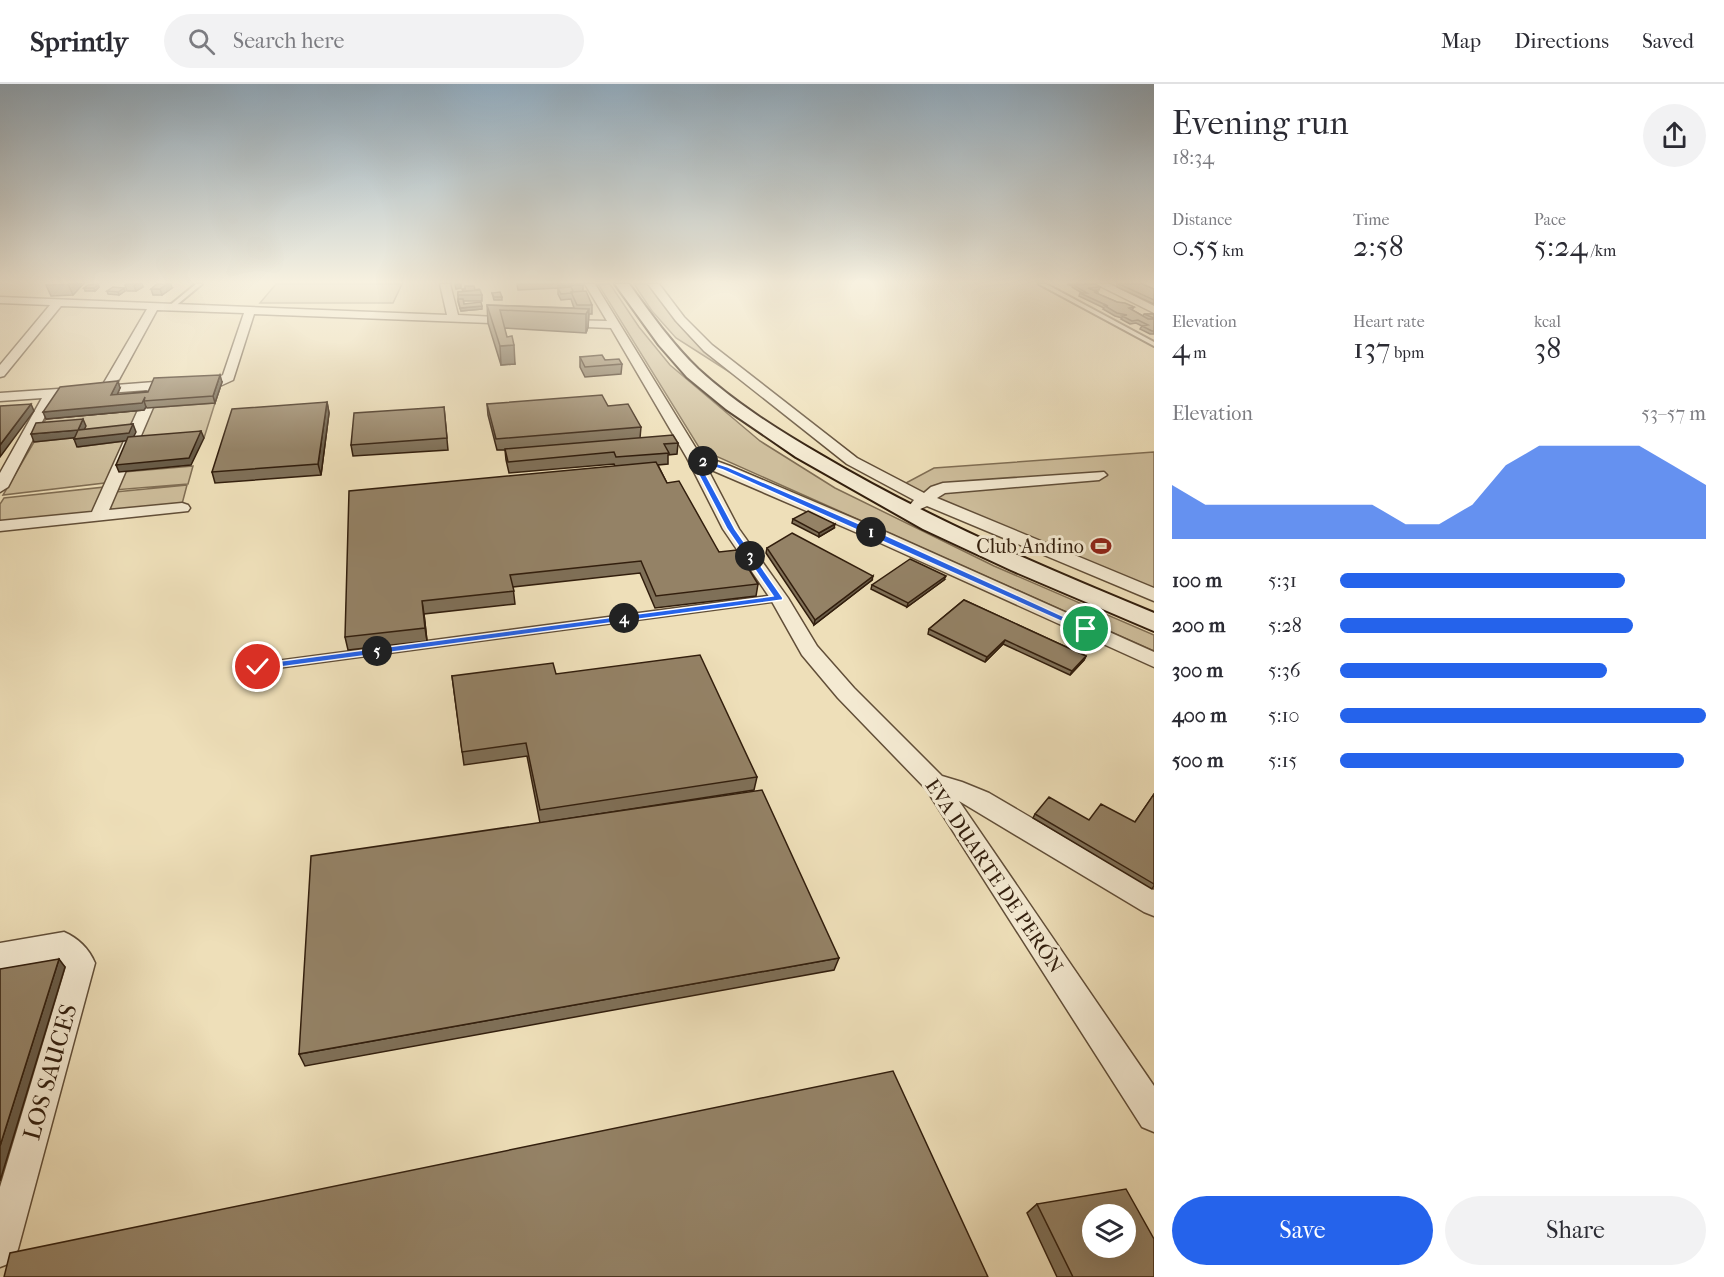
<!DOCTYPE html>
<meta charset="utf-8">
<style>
:root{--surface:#fff;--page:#f2f2f3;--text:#2b2b33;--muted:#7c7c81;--line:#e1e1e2;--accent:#2563eb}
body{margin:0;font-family:"IM FELL French Canon",serif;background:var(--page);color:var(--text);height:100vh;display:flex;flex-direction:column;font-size:22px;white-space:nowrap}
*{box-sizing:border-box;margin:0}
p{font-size:20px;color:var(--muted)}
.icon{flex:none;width:33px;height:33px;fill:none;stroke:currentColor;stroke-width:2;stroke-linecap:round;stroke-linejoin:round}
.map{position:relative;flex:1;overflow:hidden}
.details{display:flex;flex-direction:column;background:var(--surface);width:570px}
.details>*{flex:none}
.fabs{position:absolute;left:1082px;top:1120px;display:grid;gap:12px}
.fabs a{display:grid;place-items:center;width:54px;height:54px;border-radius:50%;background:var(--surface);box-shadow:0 6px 24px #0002;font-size:30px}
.pin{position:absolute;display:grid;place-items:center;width:51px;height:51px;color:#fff;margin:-26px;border:3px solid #fff;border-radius:50%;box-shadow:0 2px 6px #0007}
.km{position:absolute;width:30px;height:30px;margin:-15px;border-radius:50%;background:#222;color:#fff;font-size:16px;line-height:30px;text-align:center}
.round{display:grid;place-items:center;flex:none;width:63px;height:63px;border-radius:32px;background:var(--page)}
.overview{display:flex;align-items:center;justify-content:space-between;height:102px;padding:0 18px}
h1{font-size:33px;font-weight:600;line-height:45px}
.stats{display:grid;grid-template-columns:repeat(3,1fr);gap:9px;height:102px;padding:6px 18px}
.stats div{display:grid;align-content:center}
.stats b{font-size:30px;font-weight:600}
.stats small{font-size:16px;font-weight:400}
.stats p{font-size:16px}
.chart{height:168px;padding:12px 18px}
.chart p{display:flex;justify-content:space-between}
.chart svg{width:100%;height:108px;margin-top:6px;fill:var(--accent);opacity:.7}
.action{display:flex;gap:12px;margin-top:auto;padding:12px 18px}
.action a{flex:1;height:69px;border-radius:36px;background:var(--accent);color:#fff;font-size:24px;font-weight:600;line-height:69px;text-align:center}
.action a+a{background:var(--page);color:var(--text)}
ul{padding:0 18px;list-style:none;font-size:20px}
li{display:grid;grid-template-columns:96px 72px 1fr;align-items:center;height:45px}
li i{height:15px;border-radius:8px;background:var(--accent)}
header{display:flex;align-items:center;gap:36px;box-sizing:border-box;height:84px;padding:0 30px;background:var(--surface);border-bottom:2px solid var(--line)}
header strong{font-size:28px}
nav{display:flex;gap:33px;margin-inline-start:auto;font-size:21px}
.search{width:420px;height:54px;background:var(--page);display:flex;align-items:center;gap:15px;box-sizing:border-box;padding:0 21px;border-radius:33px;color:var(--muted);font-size:22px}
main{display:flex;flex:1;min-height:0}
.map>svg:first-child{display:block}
.green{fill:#cebe9c;stroke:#806e54;stroke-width:1.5}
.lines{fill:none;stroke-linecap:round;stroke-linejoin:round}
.lane-casing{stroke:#614e38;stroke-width:4}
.street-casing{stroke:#614e38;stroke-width:3}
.secondary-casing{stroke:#321e0d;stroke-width:4}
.lane{fill:#f4ead2;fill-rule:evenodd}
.street{fill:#f4ead2;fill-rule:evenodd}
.secondary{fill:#f4ead2;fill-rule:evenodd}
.wall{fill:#7f7058;stroke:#321e0d;stroke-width:1.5}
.shaded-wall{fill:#685b47;stroke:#321e0d;stroke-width:1.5}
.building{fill:#948266;stroke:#321e0d;stroke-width:1.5;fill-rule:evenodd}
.route{fill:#2563eb;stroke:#fff;stroke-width:1.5}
.labels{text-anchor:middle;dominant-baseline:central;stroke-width:6;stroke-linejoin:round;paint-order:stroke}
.poi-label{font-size:20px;fill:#321e0d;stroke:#f4ead2;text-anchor:end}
.street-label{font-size:20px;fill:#321e0d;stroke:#f4ead2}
.near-street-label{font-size:24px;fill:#321e0d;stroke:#f4ead2}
</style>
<header>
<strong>Sprintly</strong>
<div class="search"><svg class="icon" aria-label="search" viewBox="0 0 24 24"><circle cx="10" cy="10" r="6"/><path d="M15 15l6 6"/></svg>Search here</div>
<nav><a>Map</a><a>Directions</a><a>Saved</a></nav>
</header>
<main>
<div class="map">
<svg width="1154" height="1193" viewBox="0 0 1154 1193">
<rect width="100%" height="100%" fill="#eedfb9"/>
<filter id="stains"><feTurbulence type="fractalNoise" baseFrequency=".00333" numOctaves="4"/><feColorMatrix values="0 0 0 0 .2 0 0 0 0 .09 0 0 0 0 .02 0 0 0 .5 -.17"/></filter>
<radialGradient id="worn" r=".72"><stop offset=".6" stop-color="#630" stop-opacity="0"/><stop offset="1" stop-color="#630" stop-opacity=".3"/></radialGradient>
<path class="green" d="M276 200H402L393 219H260Z
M598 200H610L639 243 670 281 760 357 835 404 994 482 1154 551V567L700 365Z
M634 200H649L742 296 676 254 652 227Z
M215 319 204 354 130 361 113 398 3 411 34 358 81 353 39 346 46 335 144 326 136 348 78 363 132 356 147 324Z
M1154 368V506L941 419 904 400 934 384Z
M193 382 188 400 114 406 124 388Z
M187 401 182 420 108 428 115 408Z
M105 403 95 429 0 440V420L4 414Z"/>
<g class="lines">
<g class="lane-casing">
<path id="lane" d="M196 200H202L173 224H169V222Z
M1039 200H1046L1154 258V262Z
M779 511 784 514 782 516 258 586 253 583 258 580Z"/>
</g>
<g class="street-casing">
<path id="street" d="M440 200H450L458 231 515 234 521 237 515 240 254 230 233 296 222 301 161 305 109 426 182 419 188 421 190 424 188 427 0 447V437L92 428 147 306 55 313 8 403 0 408V389L42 314 0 317V309L102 302 147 225 61 222 4 292 0 293V281L50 221 0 219V213L447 231ZM157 226 244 229 223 291 219 293 116 301Z
M585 200H595L700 371 730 382 888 449 1154 568V583L876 457 707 384 739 445 788 514 817 562 854 604 942 692 962 698 989 709 1154 806V832L1144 828 959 717 1154 1002V1048L1142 1043 926 705 838 614 802 571 770 514 723 445 687 374 611 244 561 242 555 239 561 236 607 237Z
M648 200H659L684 233 712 261 857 374 924 409 931 403 943 399 1104 388 1107 391 1099 396 945 409 937 414 1154 504V517L927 422 918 426 912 424 910 421 914 416 847 380 704 267 676 237Z
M1096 200H1110L1154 222V229Z
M64 848C78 854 89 865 95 879L18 1165 13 1178 0 1183V1103L66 883 58 875 0 885V859Z"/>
</g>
<g class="secondary-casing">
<path id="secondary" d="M615 200H629C651 230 672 260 698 285 735 319 778 346 821 371 927 434 1040 482 1154 529V547L1011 486 923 445 796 373 726 325 687 293 659 261Z"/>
</g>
<use href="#lane" class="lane"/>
<use href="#street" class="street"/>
<use href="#secondary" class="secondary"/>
</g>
<path class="wall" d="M83 200 73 211 51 212 46 201Z
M98 200 99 203 95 207H85L84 204Z
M126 200H142L143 203 136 207H127L125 201Z
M455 200H461V204L456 205Z
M517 200H583V207L592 221V230H589L588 243 586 249 504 244 515 280 501 281 488 239 487 221 574 224 571 215 561 216 558 210V204L518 206Z
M1067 200H1095L1100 203 1099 206H1094L1098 208V210L1117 218 1134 223 1132 226 1143 232 1144 230H1154V250H1150L1140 245 1142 242 1136 239 1130 240 1121 235 1122 234 1115 232 1103 225 1104 224 1079 212 1080 209H1082L1072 203V202Z
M1117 200H1142L1154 205V220L1117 203Z
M124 204 125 207 119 211 108 210 107 207Z
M172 204 162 211H153L151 205Z
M475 206 482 211V217H463L464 220 482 225 461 227 458 218V208Z
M492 209 502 213V216H494Z
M580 273 605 276 622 280 621 290 585 293 580 283Z
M222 298 215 319 147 324 146 323 144 326 46 335 120 304 117 311Z
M327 318 329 329 321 391 215 399 212 388Z
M487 320 608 322 641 343 640 354 678 359 677 370 668 371V380L658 381 667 399 719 468 758 500 756 512 655 524 640 489 513 503 515 520 424 530 427 557 348 566 345 553 615 382 614 380 509 389 506 376 505 366H497L488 331Z
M444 323 448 366 353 372 351 361Z
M793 435 834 444 819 453 792 439Z
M767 464 872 496 814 541 766 469Z
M944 496 907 523 871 505 872 501Z
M964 516 1086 572 1084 576 1070 591 1003 560 985 578 928 550 929 545Z
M556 590 757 693 754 706 540 739 527 672 464 681 452 592Z
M1154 710V802L1152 805 1033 734 1035 730 1089 736 1135 738Z
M839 874 834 886 305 982 299 970Z
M1037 1120 1154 1193H1057L1027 1129Z"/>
<path class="shaded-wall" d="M68 200H83L73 211Z
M98 200 99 203 95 207 94 204Z
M136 200H142L143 203 136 207 134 202Z
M167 200H171L172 204 162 211 160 205Z
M124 204 125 207 119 211 118 208Z
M482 222V225L461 227 460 224Z
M589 225 588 243 586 249V230Z
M514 261 515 280 501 281 500 262Z
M220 291 222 298 215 319 213 312Z
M118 297 120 304 114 318 111 311Z
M145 313 144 317 146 323 144 326 46 335 43 328Z
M327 318 329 329 321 391 318 380Z
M31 320 34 327 0 373V361Z
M83 335 86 342 81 353 78 346Z
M133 340 136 348 132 356 77 363 74 355Z
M78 346 81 353 34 358 31 350Z
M201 347 204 354 191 381 119 388 116 381Z
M835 440 834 444 819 453V449Z
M873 492 872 496 814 541 815 536Z
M946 492 944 496 907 523 908 519Z
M422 517 424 530 427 557 425 544Z
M1005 556 1003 560 985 578 987 573Z
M1086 572 1084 576 1070 591 1072 587Z
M59 875 65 883 0 1097V1062Z"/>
<path class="building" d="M98 200 94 204H84L88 201Z
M157 200H167L160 205H151Z
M558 200H583V201L558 202Z
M1095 200 1100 203 1088 204 1098 208H1094L1117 218 1125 219 1134 223 1129 224 1148 235H1154V247H1152L1142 242 1148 241 1138 236 1132 237 1122 232 1127 231 1117 229 1105 222H1108L1080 209H1087L1073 201Z
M1119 200H1142L1154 205V216Z
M465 202H474L475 206 479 205 480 206 463 207 462 205H465Z
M113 203 124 204 118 208 107 207Z
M571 203 573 207 571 208 572 209 561 210 558 204Z
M480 206 482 211H458V208Z
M586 207 592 221H577L571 208Z
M500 208 502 213H494L492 209Z
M458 215H463L464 220 481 218 482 222 460 224Z
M487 221 589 225 586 230 500 226 507 253 512 252 514 261 500 262Z
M1144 230H1154V234Z
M602 271 605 276 619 275 622 280 585 283 580 273Z
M220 291 213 312 144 317 145 313 142 319 43 328 60 303 118 297 111 311 148 308 154 294Z
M602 311 608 322 628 320 641 343 496 355 487 320Z
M327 318 318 380 212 388 232 325Z
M31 320 0 361V322Z
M444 323 447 354 351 361 354 329Z
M83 335 78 346 133 340 129 349 74 355 78 346 31 350 36 339Z
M201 347 189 374 116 381 128 353Z
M673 351 678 359 664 360 669 369 616 373 614 368 508 378 505 365Z
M656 378 667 399 679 397 719 468 737 466 758 500 656 512 641 477 510 491 514 507 422 517 425 544 345 553 349 407Z
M808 427 835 440 819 449 793 435Z
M792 449 873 492 815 536 767 464Z
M910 475 946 492 908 519 872 501Z
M964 516 1086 572 1072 587 1005 556 987 573 929 545Z
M700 571 757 693 540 726 526 659 462 668 452 592 553 579 556 590Z
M762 706 839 874 299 970 311 772Z
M1154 710V800L1035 730 1049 713 1089 736 1101 720 1135 738Z
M59 875 0 1062V885Z
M893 987 988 1193H4L10 1169Z
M1126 1105 1154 1155V1193H1073L1037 1120ZM1092 1131H1125V1164H1092Z"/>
<linearGradient id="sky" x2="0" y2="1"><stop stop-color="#91abbe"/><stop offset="0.54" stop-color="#f7f1e0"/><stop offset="1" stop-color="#f7f1e0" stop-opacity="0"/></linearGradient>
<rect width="1154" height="367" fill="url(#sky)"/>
<path class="route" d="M694 372 728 383 885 451 1091 545 1083 547 723 386 699 378 735 445 783 514 782 516 258 586 253 583 258 580 773 512 727 445 690 374Z"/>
<defs>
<g id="stadium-bare" transform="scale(1.62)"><path d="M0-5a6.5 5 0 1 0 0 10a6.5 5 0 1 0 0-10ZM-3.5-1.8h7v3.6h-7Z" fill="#8f2418" stroke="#f4ead2" stroke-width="2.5" paint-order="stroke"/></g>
</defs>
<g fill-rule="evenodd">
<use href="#stadium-bare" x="1101" y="462"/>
</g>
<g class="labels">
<g class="poi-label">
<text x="1084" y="462">Club Andino</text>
</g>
<g class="street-label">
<text transform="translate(994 792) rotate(56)">EVA DUARTE DE PERÓN</text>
</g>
<g class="near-street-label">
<text transform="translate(50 988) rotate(-74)">LOS SAUCES</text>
</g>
</g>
<rect width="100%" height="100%" filter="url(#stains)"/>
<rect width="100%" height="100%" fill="url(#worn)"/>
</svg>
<div class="fabs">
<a><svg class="icon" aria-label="layers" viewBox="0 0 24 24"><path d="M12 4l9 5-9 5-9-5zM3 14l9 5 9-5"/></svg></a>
</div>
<div class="pin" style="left:1086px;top:545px;background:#1e9e55"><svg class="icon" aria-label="arrive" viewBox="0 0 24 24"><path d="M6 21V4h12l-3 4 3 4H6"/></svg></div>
<div class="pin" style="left:258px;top:583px;background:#d93025"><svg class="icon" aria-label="check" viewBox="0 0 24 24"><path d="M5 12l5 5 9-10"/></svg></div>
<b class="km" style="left:871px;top:448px">1</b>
<b class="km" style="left:703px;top:377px">2</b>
<b class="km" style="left:750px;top:472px">3</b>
<b class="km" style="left:624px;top:534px">4</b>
<b class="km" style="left:377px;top:567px">5</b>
</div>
<section class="details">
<div class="overview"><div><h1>Evening run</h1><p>18:34</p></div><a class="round"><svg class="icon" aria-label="share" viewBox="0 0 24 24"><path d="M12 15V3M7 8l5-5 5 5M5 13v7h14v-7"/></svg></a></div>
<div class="stats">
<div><p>Distance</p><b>0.55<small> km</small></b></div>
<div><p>Time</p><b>2:58</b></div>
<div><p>Pace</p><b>5:24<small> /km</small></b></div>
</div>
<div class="stats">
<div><p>Elevation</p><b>4<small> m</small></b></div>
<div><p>Heart rate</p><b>137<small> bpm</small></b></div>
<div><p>kcal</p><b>38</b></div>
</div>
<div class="chart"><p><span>Elevation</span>53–57 m</p>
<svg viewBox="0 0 160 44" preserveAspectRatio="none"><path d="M0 44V22L10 30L20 30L30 30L40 30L50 30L60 30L70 38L80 38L90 30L100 14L110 6L120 6L130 6L140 6L150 14L160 22V44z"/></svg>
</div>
<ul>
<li><b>100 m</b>5:31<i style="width:78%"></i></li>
<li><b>200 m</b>5:28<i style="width:80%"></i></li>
<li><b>300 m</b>5:36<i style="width:73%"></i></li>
<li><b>400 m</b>5:10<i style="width:100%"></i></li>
<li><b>500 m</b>5:15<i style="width:94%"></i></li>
</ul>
<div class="action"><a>Save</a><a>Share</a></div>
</section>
</main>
